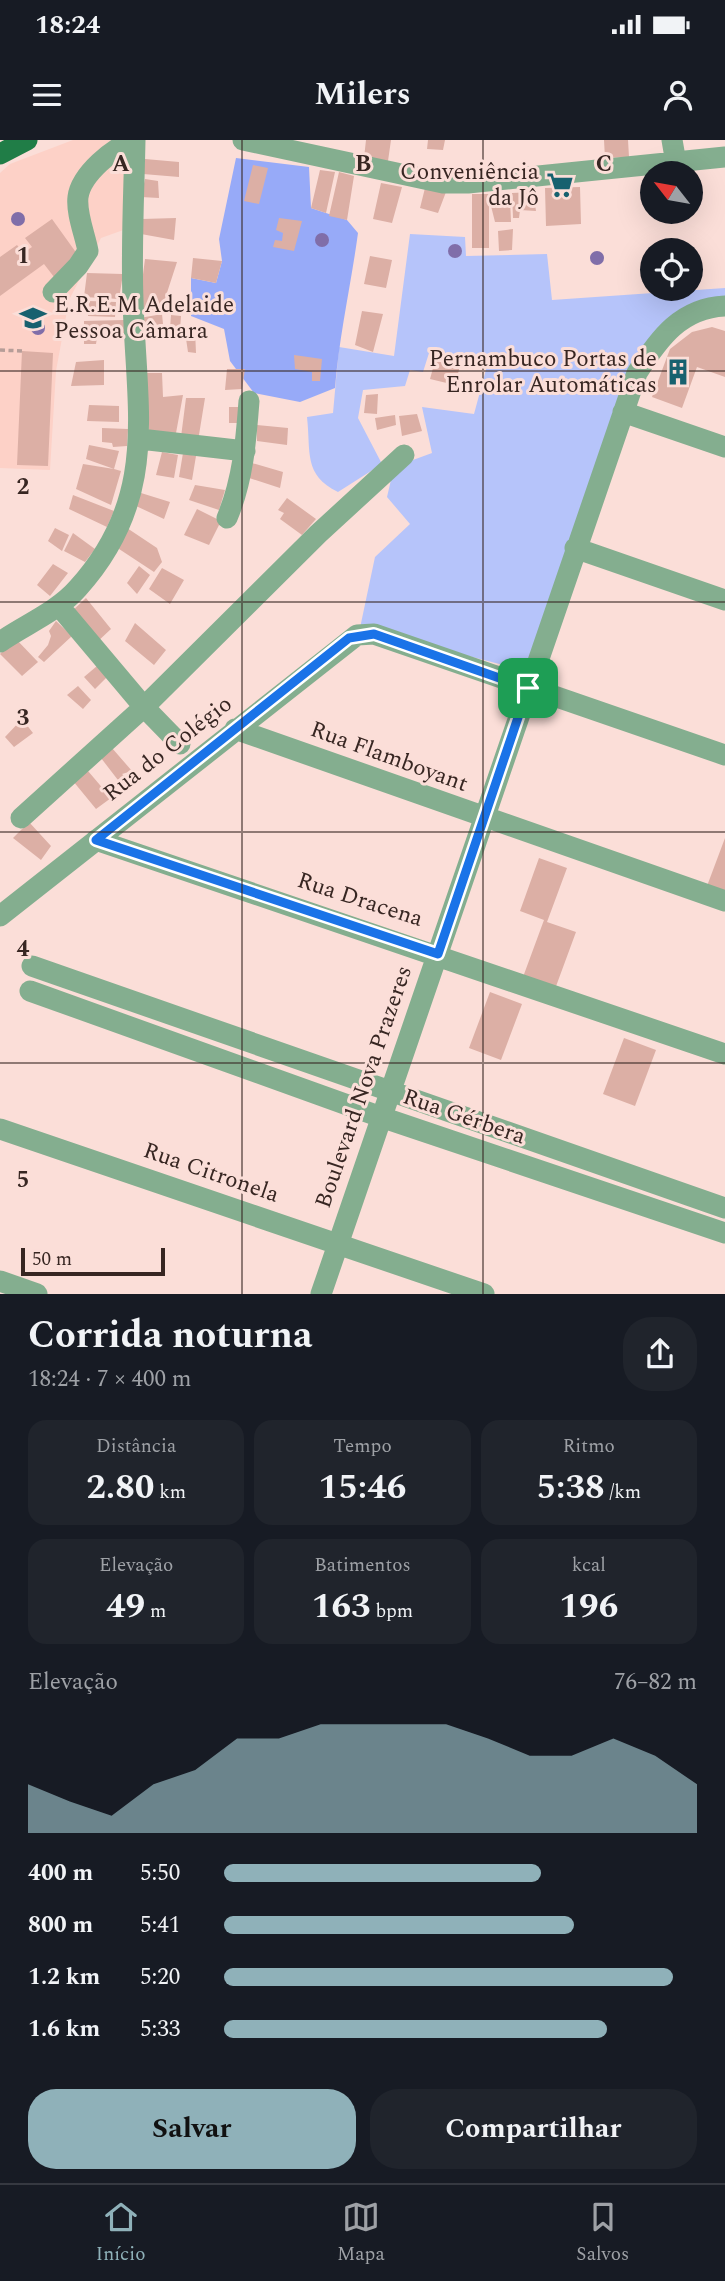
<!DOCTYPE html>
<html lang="pt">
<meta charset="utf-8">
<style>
:root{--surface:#171b24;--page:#20242c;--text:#f1f3f6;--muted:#9ea1a6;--line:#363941;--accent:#8fb1b9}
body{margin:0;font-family:Spectral,serif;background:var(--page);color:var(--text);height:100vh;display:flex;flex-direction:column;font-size:26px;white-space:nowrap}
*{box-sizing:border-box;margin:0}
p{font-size:23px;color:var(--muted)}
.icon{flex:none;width:38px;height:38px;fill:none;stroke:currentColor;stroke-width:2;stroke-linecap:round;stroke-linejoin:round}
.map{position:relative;height:1154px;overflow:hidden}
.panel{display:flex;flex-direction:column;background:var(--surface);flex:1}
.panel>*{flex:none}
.needle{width:46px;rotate:301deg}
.buttons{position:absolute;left:640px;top:21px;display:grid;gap:14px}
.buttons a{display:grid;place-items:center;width:63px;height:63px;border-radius:50%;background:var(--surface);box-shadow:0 7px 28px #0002;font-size:35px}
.scale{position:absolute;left:21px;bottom:18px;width:144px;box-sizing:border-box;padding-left:7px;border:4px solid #372622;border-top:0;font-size:19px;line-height:24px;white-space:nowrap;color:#372622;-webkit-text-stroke:5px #fbded8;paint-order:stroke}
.pin{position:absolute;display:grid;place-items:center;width:60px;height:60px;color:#fff;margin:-30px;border-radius:14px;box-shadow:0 4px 10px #0006}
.round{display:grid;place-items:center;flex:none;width:74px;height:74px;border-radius:28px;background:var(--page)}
.overview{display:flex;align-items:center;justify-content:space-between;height:119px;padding:0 28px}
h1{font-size:38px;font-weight:700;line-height:52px}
.metrics{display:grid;grid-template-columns:repeat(3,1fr);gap:10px;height:119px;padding:7px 28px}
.metrics div{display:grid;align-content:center;border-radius:18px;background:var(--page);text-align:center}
.metrics b{font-size:35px;font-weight:700}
.metrics small{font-size:19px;font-weight:400}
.metrics p{font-size:19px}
.chart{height:196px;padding:14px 28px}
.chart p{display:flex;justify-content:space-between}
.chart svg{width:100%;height:126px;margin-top:7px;fill:var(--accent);opacity:.7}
.cta{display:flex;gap:14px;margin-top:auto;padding:14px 28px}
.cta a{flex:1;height:80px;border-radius:28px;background:var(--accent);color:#111;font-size:28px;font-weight:700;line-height:80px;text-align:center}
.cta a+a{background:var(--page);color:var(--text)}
ul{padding:0 28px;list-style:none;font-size:23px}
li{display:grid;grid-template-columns:112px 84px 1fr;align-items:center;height:52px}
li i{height:18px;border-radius:9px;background:var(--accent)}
.status{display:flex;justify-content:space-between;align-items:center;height:49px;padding:0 35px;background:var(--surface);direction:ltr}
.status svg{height:19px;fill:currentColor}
header{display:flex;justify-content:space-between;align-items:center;height:91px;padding:0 28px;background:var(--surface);font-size:32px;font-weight:700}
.tabs{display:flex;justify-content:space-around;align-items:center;height:98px;border-top:2px solid var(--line);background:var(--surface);font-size:19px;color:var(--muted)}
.tabs a{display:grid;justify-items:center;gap:4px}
.tabs .selected{color:var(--accent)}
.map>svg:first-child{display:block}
.built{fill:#fdd1c7}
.green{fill:#b6c4fa}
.forest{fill:#97aaf8}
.building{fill:#dcafa5}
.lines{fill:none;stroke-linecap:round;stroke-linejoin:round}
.path{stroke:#b69d98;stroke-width:3.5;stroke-dasharray:5 3.5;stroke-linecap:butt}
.minor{stroke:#84ae8f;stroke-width:21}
.major{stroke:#207d47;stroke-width:21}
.tree{fill:#806ea9}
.route-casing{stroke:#fff;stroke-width:14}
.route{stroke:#1a73e8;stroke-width:9}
.grid{fill:none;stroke:#372622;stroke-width:2;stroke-opacity:0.55}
.labels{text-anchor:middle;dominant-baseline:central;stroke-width:6;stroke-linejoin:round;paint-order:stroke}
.poi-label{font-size:23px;fill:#372622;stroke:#fbded8;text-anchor:end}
.street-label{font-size:23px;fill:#372622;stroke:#fbded8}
.grid-label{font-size:23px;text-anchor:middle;font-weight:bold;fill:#372622;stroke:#fbded8;stroke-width:6;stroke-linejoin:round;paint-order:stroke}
</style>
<div class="status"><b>18:24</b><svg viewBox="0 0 49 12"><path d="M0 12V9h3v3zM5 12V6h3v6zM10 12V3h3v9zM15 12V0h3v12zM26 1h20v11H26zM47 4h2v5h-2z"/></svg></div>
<header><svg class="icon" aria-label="menu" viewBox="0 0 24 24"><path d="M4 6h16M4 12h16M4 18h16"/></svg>Milers<svg class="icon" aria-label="person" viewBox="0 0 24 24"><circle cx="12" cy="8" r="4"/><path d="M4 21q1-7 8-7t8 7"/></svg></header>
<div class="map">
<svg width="725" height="1154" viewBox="0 0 725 1154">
<rect width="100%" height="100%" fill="#fbded8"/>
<path class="built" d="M73 0H129V88L101 98 69 160 56 231 50 330 0 328V33L10 24Z"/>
<path class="green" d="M410 94 465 97 466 116 547 114 552 160 725 148V166L659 197 526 531 360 488 375 417 410 384 387 357 394 327 432 313 422 267 474 274 487 226 429 213 423 232 410 230 405 246 363 250 358 278 382 324 338 352C303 335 311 312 307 277L333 273 339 207 394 216Z"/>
<path class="forest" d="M236 18 309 27 311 68 347 80 358 93C351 145 339 196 335 248L300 262 254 253 230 221 224 189 191 176V138L216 143 222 121 219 99Z"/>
<path class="building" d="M366 0H391L388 21 364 18Z
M428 0H445L443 10 427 9Z
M604 0H628L629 17 605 18Z
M145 19 179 22V37L143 34Z
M253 25 268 28 259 64 244 61Z
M320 30 335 32 326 73 311 68Z
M339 32 354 36 347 80 329 76Z
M145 39 158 41 159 58 141 57Z
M381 43 402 47 392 83 373 79Z
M580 47 581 84 546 86 545 48Z
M425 48 446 52 438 73 420 68Z
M533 52 536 71 520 70 519 78H513L512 53Z
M472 54H489V108H472Z
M489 58H510L511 82H495Z
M176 78 174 100 141 94 142 79Z
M279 78 302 81 294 111 273 107 275 100 282 101 283 93 276 90Z
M52 79 80 118 54 137 44 124 0 156V117L17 105 23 113 32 107 25 98Z
M513 89 512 110 499 111 498 91Z
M370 116 392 120 386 148 364 144Z
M193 118 222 121 216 143 191 138Z
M145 119 177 122 161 171 138 173Z
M87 133 123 134 119 159 84 157Z
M89 161 116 162 115 177 88 176Z
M362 171 383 174 373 212 355 205Z
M162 174 163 184 155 185V195H141L140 178Z
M171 175 181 176 180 189H170Z
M124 180V193H99V185L96 204H84V181Z
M712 187 725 191V237L697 227 682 268 652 257 670 209 692 192Z
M195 190 196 213 188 212 185 192Z
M22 211 53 213 48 326 17 325Z
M294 215 322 219 320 241H312V232L295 229Z
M104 220V245L71 246 76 222Z
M435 221 460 226 455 245 430 239Z
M227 229H245L242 249 225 250Z
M146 233H162L163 257 183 255 176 293 149 292Z
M378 254 377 274 364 273 366 255Z
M186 258H205L198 301 181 297Z
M89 265 119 266V282L87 281Z
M229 267H240V283H229Z
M417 274 422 291 402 296 399 276Z
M395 275 396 285 377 290 375 278Z
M257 285 288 288 287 305 257 301Z
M102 288 128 289 127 306 113 307 112 303 102 302Z
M89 305 119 311 114 329 121 331 111 365 76 349 83 324 114 329 86 319Z
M162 312 178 315 174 338 156 335Z
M183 313 196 316 192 340 179 337Z
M252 323 283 332 280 348 246 337Z
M195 345 225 350 219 370 189 360Z
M141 353 170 362 164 379 136 366Z
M73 355 114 371 107 387 69 369Z
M287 358 316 379 302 395 280 379 284 373 278 370Z
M197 369 221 381 209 405 184 395Z
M55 388 69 395 62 411 48 401Z
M127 388 157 408 162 422 154 432 116 407Z
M73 393 95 409 85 422 64 411Z
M53 424 68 433 50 456 37 445Z
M139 426 150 435 137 454 127 443Z
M162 428 184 440 170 464 149 449Z
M86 458 111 489 96 503 70 473Z
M56 481 72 496 44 522 38 517 48 505 51 496 49 491Z
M135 483 166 510 154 525 125 501Z
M15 498 38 522 22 536 0 514Z
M97 526 107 537 95 549 84 537Z
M78 546 91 560 83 569 67 555Z
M22 579 33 593 14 607 5 597Z
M112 608 132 631 122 634 128 639 121 644 101 618Z
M88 631 111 658 96 669 73 641Z
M29 682 51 706 41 720 13 698Z
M725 698V753L707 746Z
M539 718 567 728 547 782 576 792 555 849 523 837 544 780 520 771Z
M490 852 522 864 501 920 469 908Z
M624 898 656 910 635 966 603 954Z"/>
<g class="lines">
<path class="path" d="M0 210 22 211"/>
<path class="minor" d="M243 0 443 43H468L725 17
M672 0 676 23
M53 152 78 126 88 111C85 95 76 73 78 57 81 34 114 7 135 0
M623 272 725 307
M140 299 245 311
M227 378C243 340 246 301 249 261
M575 408 725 460
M59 466 144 567 180 604
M0 502C26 484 57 472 78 448 160 357 136 270 133 160 131 107 134 53 135 0
M235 589 725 761
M21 678 144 567 318 394 404 315
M96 700 725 914
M0 776 357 495 374 494 725 615
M32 826 725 1068
M30 851 381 977 725 1093
M0 989 484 1154
M0 1141 37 1154
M321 1154 637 233C659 198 681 168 725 166"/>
<path class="major" d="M0 14 27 0"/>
</g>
<g class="tree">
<circle cx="18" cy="79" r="7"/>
<circle cx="322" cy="100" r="7"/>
<circle cx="455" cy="111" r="7"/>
<circle cx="597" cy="118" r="7"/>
<circle cx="38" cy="188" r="7"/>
</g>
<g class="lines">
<g class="route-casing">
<path id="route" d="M374 494 528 548 438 814 96 700 349 498Z"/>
</g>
<use href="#route" class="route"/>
</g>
<path class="grid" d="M242 0V1154M483 0V1154M0 231H725M0 462H725M0 692H725M0 923H725"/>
<defs>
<g id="supermarket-bare" transform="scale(2.1)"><path d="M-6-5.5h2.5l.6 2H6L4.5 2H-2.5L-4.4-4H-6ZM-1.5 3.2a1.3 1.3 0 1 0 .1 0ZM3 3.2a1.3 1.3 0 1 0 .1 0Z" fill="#17616f" stroke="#fbded8" stroke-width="2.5" paint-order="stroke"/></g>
<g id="school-bare" transform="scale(2.1)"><path d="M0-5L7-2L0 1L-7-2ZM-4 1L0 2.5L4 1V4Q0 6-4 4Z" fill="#17616f" stroke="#fbded8" stroke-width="2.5" paint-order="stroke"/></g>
<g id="building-bare" transform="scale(2.1)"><path d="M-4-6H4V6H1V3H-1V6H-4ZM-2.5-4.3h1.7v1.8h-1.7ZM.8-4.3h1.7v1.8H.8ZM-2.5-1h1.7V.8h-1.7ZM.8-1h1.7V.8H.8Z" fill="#17616f" stroke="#fbded8" stroke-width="2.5" paint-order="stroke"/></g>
</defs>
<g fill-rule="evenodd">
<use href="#supermarket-bare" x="560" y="45"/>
<use href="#school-bare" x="33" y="178"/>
<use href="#building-bare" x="678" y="232"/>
</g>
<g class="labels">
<g class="poi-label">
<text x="539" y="32">Conveniência<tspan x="539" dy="26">da Jô</tspan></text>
<text x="54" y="165" text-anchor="start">E.R.E.M Adelaide<tspan x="54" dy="26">Pessoa Câmara</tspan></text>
<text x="657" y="219">Pernambuco Portas de<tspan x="657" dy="26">Enrolar Automáticas</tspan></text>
</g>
<g class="street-label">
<text transform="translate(168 609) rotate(-38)">Rua do Colégio</text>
<text transform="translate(389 617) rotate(20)">Rua Flamboyant</text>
<text transform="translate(360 760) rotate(18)">Rua Dracena</text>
<text transform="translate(364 947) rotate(-71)">Boulevard Nova Prazeres</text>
<text transform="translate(464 977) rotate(19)">Rua Gérbera</text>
<text transform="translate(211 1033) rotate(19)">Rua Citronela</text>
</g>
</g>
<g class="grid-label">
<text x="121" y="31">A</text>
<text x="363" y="31">B</text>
<text x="604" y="31">C</text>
<text x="23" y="123">1</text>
<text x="23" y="354">2</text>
<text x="23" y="585">3</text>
<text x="23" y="816">4</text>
<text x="23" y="1047">5</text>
</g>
</svg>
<div class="buttons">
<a><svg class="needle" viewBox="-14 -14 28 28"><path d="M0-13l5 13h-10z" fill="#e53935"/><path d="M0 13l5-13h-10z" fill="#9ea1a6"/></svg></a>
<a><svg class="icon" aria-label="locate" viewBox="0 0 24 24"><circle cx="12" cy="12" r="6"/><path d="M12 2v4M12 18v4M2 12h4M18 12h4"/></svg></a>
</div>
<div class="scale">50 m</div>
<div class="pin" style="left:528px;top:548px;background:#1e9e55"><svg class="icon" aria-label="arrive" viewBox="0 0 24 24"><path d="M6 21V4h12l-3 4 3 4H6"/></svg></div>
</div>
<section class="panel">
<div class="overview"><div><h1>Corrida noturna</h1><p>18:24 · 7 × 400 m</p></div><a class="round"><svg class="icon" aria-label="share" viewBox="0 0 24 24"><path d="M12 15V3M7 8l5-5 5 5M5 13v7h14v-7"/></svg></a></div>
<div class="metrics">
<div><p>Distância</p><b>2.80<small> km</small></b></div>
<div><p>Tempo</p><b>15:46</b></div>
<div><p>Ritmo</p><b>5:38<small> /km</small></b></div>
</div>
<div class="metrics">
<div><p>Elevação</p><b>49<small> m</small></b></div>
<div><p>Batimentos</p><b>163<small> bpm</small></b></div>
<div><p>kcal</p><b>196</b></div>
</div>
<div class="chart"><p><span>Elevação</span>76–82 m</p>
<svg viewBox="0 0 160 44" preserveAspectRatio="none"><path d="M0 44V27L10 33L20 38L30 27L40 22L50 11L60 11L70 6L80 6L90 6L100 6L110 11L120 17L130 17L140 11L150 17L160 27V44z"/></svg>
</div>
<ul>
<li><b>400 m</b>5:50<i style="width:67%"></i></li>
<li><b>800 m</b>5:41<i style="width:74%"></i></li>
<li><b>1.2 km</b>5:20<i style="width:95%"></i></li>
<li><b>1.6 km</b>5:33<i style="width:81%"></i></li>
</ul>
<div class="cta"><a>Salvar</a><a>Compartilhar</a></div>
</section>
<nav class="tabs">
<a class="selected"><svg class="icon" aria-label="home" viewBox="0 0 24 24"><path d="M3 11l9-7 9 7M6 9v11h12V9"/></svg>Início</a>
<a><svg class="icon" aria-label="map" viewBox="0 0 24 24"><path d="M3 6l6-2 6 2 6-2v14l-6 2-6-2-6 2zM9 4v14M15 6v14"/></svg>Mapa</a>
<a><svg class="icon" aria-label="saved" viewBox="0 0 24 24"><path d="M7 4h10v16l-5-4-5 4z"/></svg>Salvos</a>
</nav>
